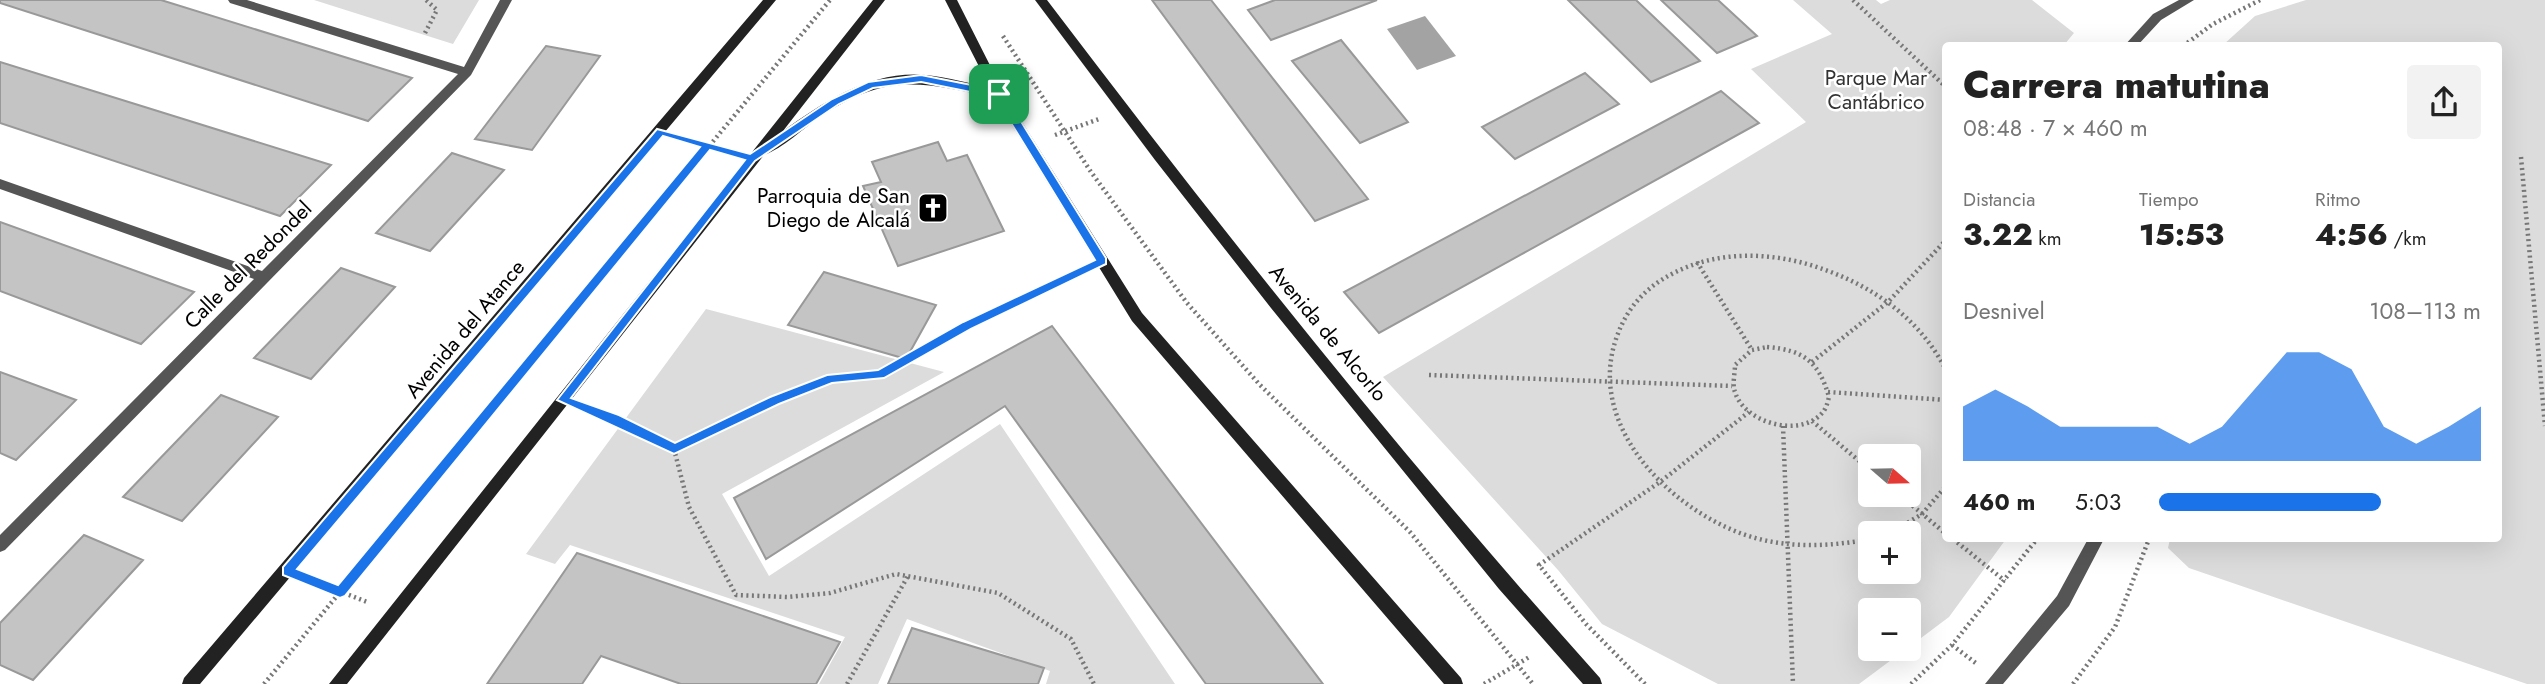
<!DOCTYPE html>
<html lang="es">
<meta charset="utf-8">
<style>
:root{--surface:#fff;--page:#f2f2f2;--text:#222;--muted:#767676;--accent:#1a73e8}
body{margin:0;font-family:Jost,sans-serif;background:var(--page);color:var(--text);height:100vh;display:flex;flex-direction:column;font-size:26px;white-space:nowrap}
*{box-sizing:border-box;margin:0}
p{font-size:23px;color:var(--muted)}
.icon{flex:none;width:38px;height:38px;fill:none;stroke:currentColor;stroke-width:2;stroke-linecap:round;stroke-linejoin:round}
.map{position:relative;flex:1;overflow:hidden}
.side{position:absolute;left:1942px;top:42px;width:560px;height:500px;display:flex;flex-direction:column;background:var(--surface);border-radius:7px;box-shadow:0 7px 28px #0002}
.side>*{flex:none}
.needle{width:46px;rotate:110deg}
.fabs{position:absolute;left:1858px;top:444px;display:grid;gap:14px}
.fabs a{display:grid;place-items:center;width:63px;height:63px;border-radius:7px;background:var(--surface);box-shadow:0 7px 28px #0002;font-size:35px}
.pin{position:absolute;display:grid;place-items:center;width:60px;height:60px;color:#fff;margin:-30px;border-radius:14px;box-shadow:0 4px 10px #0006}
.round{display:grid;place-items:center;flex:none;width:74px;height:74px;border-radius:7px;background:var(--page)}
.summary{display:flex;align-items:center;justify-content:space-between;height:119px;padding:0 21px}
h1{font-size:38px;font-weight:800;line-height:52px}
.figures{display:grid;grid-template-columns:repeat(3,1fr);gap:10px;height:119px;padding:7px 21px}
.figures div{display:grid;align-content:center}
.figures b{font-size:30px;font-weight:800}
.figures small{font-size:19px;font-weight:400}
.figures p{font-size:19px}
.chart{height:196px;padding:14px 21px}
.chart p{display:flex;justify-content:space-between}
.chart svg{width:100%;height:126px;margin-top:7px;fill:var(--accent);opacity:.7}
ul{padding:0 21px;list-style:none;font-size:23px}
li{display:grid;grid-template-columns:112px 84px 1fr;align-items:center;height:52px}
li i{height:18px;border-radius:9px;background:var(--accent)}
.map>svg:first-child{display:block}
.green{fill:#dcdcdc;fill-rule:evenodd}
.water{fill:#a3a3a3}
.building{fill:#c4c4c4;stroke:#999;stroke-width:2}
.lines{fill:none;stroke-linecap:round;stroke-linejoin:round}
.path{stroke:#777;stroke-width:4.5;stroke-dasharray:2 3.5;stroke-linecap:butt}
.street{fill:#555;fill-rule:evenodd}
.secondary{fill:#222;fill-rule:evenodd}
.route{fill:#1a73e8;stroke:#fff;stroke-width:2;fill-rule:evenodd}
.labels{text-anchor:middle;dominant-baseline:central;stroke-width:5;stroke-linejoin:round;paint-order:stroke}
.park-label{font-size:21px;fill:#333;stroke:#fff}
.poi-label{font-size:21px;fill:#000;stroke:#fff;text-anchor:end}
.street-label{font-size:21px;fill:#000;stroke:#fff}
</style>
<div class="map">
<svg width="2545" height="684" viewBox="0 0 2545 684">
<rect width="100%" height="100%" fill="#fff"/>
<path class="green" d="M314 0H479L453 44Z
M1793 0H1876L1881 4 1890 0H2032L2074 33 2064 45 1946 46V539H2006L1949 617 1909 647V611H1871V649H1906L1859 684H1718L1602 624 1558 570 1383 377 1806 122 1751 69 1832 34ZM1871 457H1909V495H1871ZM1871 534H1909V572H1871Z
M2306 0H2545V684H2527L2189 568 2168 548 2170 539H2499V46L2223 45 2255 16Z
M706 309 944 372 722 494 769 576 1000 424 1175 684H1046L1050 671 907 619 878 684H819L845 637 570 545 555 564 526 554Z"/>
<path class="water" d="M1425 16 1456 56 1417 70 1387 29Z"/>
<path class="building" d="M0 0H161L412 78 368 121 0 3Z
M1152 0H1211L1368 199 1315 221Z
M1275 0H1377L1271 40 1248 10Z
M1568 0H1636L1700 61 1651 82Z
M1661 0H1718L1757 36 1717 53Z
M1341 40 1408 122 1360 143 1292 61Z
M546 46 600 56 532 150 475 139Z
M0 62 331 165 280 216 0 123Z
M1585 73 1619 104 1515 159 1482 127Z
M1721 91 1759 123 1379 333 1344 292Z
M938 142 947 161 967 155 1004 231 898 266 863 186 881 182 872 162Z
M452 153 504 170 430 251 376 233Z
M0 222 194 292 141 344 0 291Z
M341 268 395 287 311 379 254 358Z
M824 272 936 305 906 359 788 325Z
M1052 326 1323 684H1206L1005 406 766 559 734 498Z
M0 372 76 400 16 460 0 453Z
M221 395 278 417 182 521 123 497Z
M84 535 143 560 33 680 0 665V623Z
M577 553 840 642 816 684H681L601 656 582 684H487Z
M912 628 1044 668 1038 684H888Z"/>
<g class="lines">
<path class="path" d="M1853 0 1946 87
M425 33 437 10 426 0
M1003 36 1091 172 1187 303 1260 385 1410 532 1533 684
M2183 46 2213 24 2260 0
M1055 135 1099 119
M685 139 727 151
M2521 157 2545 426
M1697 262 1752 350
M1767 347C1804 350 1819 362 1829 397 1828 401 1826 409 1823 412 1801 439 1744 423 1735 392 1732 385 1735 373 1735 365L1752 350Z
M1812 362 1888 302 1946 240
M1429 375 1732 386
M1828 392 1946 400
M589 409 674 449 689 507 736 595 788 597 830 593 896 574 998 593 1071 639 1094 684
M1812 421 1871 471
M1783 426 1793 684
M674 449 774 401 831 379 880 375 967 326 1079 272
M1900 495 1946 534
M1889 534 1922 514 1946 486
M1871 539C1828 547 1782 549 1740 533 1666 505 1587 424 1616 339 1628 303 1652 281 1687 267 1725 252 1768 253 1807 264 1866 281 1918 315 1946 370
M1953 539 2005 581
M313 581 367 602
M1952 645 1977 664
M264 684 830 0
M847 684 908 576
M1484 684 1531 656
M1645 684 1586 624 1539 565 1660 482 1749 412
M1911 684 1952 645 2037 539
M2073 684 2115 627 2149 539"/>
<path class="street" d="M228 0H247L464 67 500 0H512L471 75 5 550 0 552V535L254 279 0 189V179L262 271 458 74 230 3Z
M2179 0H2194L2161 20 2137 46H2124L2153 14Z
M2088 539H2104L2069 606 2003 684H1985L2057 596Z"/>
<path class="secondary" d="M763 0H776L200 684H182L184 678Z
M873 0H885L783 131C825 101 871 70 926 75 947 77 969 83 990 88L945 0H957L1004 93 1142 313 1461 678 1463 684H1444L1132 321 995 98C922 82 888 72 821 116 805 127 782 149 764 155L347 684H329Z
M1035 0H1047C1223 232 1405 461 1600 678L1602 684H1583L1499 589 1271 308 1155 160Z"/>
</g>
<path class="route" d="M921 75 1002 91 1106 258V264L971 329 884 378 832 383 779 404 674 454 557 400 745 160 710 150 345 596 340 598 283 575V567L657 129 750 154 832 99 868 82ZM921 82 995 97 1095 260 963 322 878 370 827 375 770 397 675 443 619 415 571 398 755 161 839 104 873 88ZM663 136 700 147 338 585 297 569Z"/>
<defs>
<g id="church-square" transform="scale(1.575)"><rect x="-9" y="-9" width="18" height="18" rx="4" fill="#000" stroke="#fff"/><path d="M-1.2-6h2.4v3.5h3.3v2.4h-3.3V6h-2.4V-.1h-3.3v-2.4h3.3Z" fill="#fff"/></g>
</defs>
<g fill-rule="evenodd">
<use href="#church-square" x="933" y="208"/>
</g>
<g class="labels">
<g class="park-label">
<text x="1876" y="78">Parque Mar<tspan x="1876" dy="24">Cantábrico</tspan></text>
</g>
<g class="poi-label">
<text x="910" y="196">Parroquia de San<tspan x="910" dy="24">Diego de Alcalá</tspan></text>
</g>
<g class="street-label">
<text transform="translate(248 265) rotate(-45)">Calle del Redondel</text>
<text transform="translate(465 329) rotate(-50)">Avenida del Atance</text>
<text transform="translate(1328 333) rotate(50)">Avenida de Alcorlo</text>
</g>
</g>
</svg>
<div class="fabs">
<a><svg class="needle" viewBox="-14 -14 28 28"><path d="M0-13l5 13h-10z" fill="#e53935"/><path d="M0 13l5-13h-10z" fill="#767676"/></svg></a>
<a>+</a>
<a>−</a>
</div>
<div class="pin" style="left:999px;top:94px;background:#1e9e55"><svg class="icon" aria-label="arrive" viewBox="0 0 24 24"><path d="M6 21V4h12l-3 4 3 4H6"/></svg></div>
<section class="side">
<div class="summary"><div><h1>Carrera matutina</h1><p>08:48 · 7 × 460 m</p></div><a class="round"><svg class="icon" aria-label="share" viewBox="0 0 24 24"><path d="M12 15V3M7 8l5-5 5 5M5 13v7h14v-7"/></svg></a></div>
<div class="figures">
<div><p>Distancia</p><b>3.22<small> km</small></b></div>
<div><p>Tiempo</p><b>15:53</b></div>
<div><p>Ritmo</p><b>4:56<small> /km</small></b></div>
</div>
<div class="chart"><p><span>Desnivel</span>108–113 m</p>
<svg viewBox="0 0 160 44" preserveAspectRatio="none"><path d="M0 44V25L10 19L20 25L30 32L40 32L50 32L60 32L70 38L80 32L90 19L100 6L110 6L120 12L130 32L140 38L150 32L160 25V44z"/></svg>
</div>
<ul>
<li><b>460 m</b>5:03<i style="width:69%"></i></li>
</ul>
</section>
</div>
